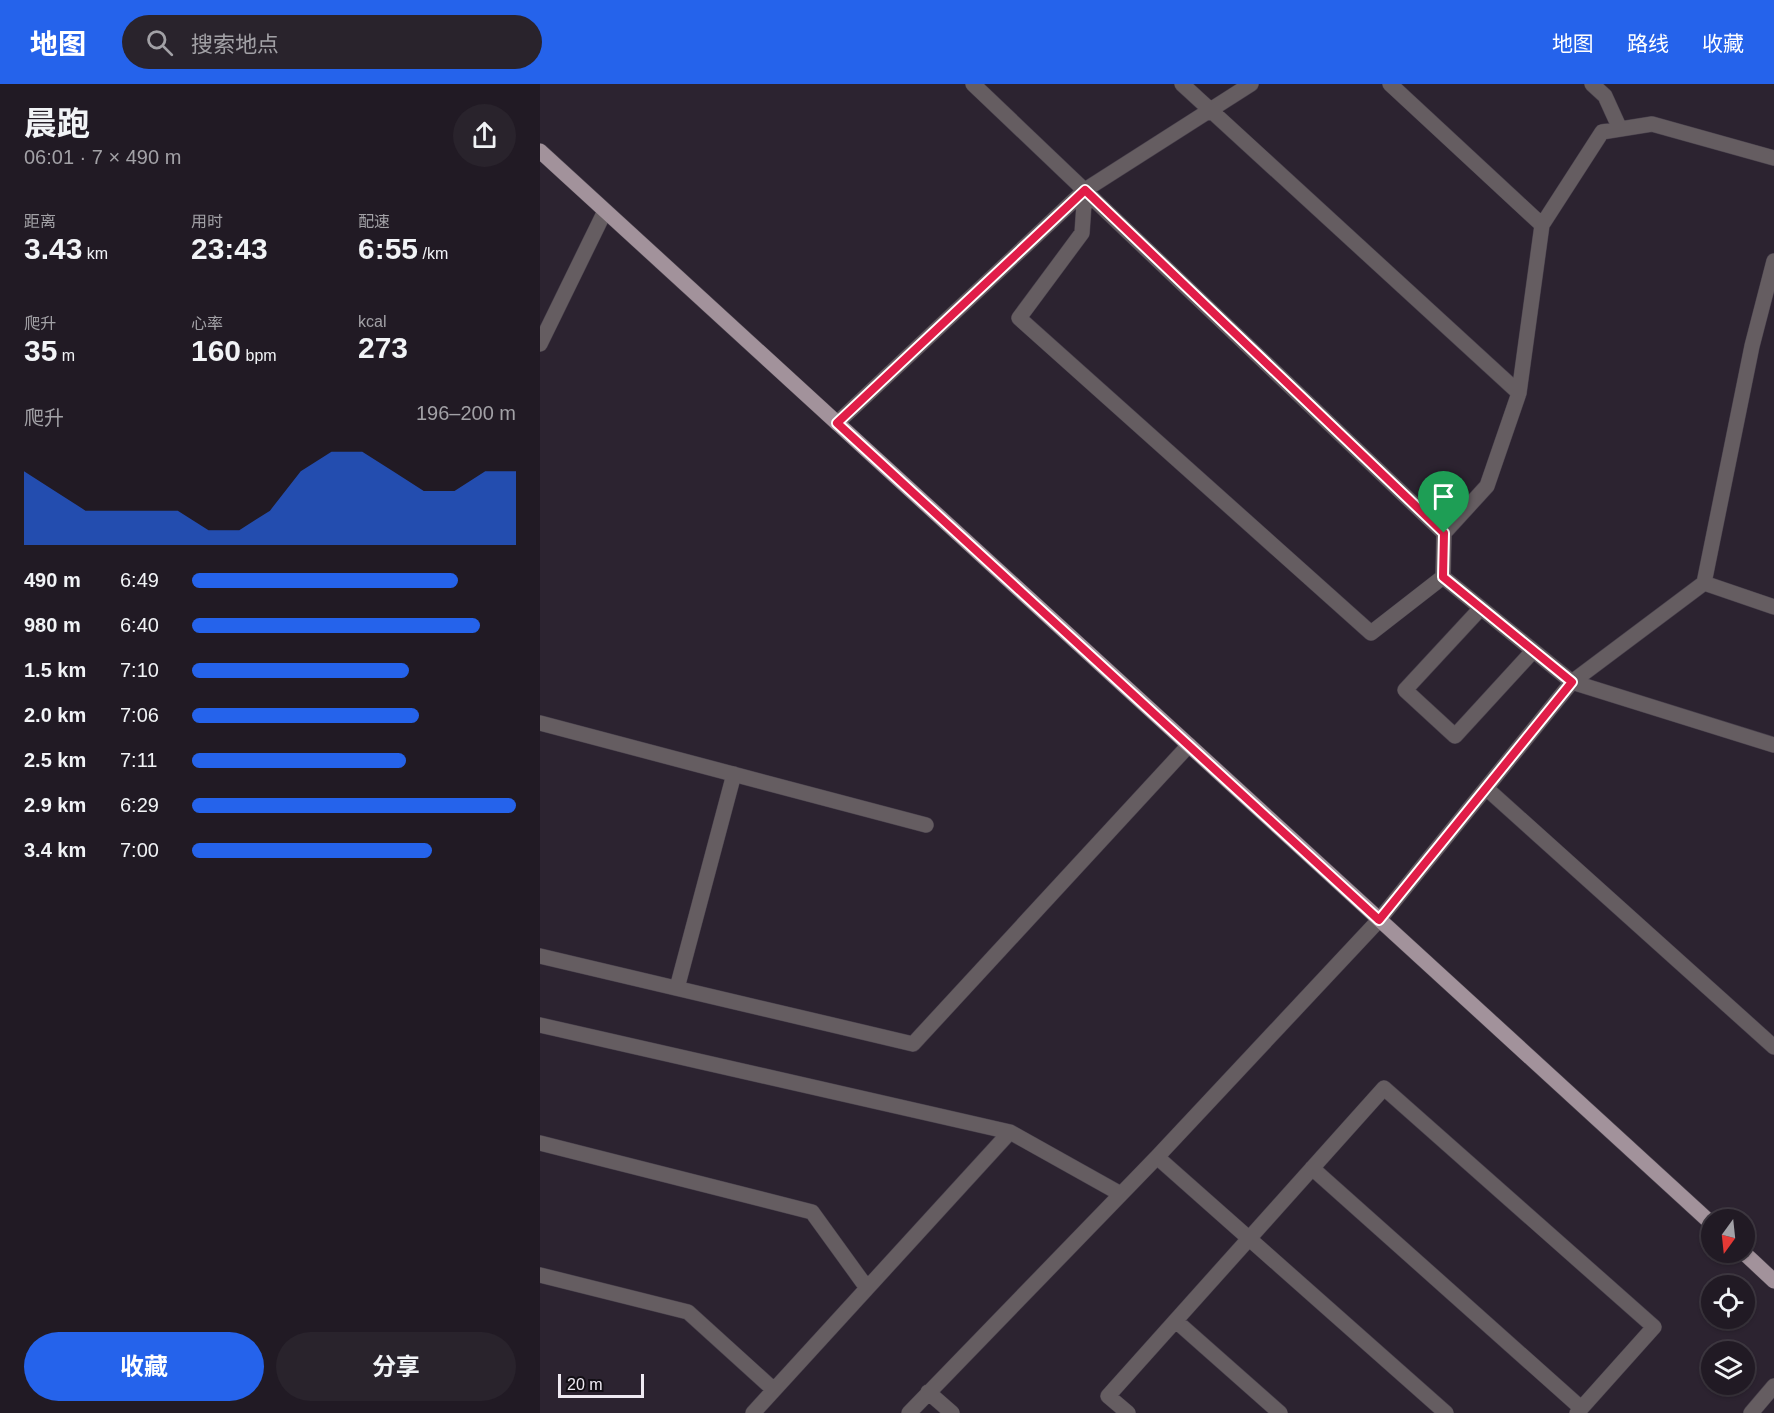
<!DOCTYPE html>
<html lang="zh">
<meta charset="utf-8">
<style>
:root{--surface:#211a24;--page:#29232c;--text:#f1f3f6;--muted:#a2a1a6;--line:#3e3841;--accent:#2563eb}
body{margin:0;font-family:Arial,"Noto Sans SC",sans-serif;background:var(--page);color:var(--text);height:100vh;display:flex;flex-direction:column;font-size:22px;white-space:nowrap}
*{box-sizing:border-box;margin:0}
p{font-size:20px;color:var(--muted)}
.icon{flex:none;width:33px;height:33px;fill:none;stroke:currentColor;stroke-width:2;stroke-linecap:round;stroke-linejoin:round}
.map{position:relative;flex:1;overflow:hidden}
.drawer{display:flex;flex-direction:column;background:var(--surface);width:540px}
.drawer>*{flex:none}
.needle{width:39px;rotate:195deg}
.fabs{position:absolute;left:1161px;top:1125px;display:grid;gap:12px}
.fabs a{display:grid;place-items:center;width:54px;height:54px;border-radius:50%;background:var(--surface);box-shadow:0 2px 4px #0004,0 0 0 2px var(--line);font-size:30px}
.scale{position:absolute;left:18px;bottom:15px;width:86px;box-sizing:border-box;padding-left:6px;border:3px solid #efeaf2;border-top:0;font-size:16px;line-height:21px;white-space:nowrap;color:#efeaf2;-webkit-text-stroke:4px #120e14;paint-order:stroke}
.pin{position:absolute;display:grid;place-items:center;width:51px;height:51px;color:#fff;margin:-62px -26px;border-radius:50% 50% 50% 0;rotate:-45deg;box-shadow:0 0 6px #0007}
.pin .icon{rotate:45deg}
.round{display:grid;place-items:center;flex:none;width:63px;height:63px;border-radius:32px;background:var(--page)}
.overview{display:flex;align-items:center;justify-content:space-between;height:102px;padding:0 24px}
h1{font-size:33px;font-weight:700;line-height:45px}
.stats{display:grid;grid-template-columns:repeat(3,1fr);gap:9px;height:102px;padding:6px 24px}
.stats div{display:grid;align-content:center}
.stats b{font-size:30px;font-weight:700}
.stats small{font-size:16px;font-weight:400}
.stats p{font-size:16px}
.chart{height:168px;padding:12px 24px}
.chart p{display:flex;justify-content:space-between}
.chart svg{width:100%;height:108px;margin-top:6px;fill:var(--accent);opacity:.7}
.action{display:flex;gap:12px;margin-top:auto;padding:12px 24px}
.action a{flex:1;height:69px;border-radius:36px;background:var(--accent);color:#fff;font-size:24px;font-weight:700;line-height:69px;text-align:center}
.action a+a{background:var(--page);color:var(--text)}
ul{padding:0 24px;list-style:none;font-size:20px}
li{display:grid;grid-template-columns:96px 72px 1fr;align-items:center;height:45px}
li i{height:15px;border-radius:8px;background:var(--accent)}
header{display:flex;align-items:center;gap:36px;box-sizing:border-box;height:84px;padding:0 30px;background:var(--accent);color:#fff}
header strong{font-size:28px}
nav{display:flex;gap:33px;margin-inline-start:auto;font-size:21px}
.search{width:420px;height:54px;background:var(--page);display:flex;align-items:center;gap:15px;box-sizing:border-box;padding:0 21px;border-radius:33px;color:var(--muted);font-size:22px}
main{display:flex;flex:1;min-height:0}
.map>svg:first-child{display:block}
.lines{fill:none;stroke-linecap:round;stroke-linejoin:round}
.minor-casing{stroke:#473f4b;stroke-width:16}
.major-casing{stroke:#473f4b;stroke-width:16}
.minor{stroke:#655d61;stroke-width:15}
.major{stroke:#a2929b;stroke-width:15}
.route-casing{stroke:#fff;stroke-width:12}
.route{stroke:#e11d48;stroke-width:8}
</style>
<header>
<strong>地图</strong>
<div class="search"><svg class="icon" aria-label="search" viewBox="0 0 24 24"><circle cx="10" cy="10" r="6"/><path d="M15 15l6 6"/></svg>搜索地点</div>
<nav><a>地图</a><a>路线</a><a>收藏</a></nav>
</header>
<main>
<section class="drawer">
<div class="overview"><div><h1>晨跑</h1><p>06:01 · 7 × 490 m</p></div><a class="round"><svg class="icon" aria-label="share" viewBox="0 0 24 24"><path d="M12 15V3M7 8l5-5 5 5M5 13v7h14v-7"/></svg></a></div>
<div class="stats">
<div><p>距离</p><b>3.43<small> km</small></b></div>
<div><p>用时</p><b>23:43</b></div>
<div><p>配速</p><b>6:55<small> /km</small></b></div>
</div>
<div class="stats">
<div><p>爬升</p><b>35<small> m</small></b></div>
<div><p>心率</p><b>160<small> bpm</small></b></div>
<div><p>kcal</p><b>273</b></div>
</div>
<div class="chart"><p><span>爬升</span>196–200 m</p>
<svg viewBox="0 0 160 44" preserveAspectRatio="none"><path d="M0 44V14L10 22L20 30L30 30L40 30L50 30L60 38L70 38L80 30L90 14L100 6L110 6L120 14L130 22L140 22L150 14L160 14V44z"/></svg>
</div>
<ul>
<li><b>490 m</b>6:49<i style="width:82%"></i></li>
<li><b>980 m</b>6:40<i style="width:89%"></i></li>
<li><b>1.5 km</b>7:10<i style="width:67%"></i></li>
<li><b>2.0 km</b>7:06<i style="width:70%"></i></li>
<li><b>2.5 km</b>7:11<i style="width:66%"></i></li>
<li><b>2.9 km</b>6:29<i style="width:100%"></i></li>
<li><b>3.4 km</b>7:00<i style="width:74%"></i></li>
</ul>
<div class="action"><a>收藏</a><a>分享</a></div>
</section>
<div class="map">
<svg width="1234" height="1329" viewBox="0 0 1234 1329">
<rect width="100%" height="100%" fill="#2c2330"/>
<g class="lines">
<g class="minor-casing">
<path id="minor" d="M433 0 904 449
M642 0 979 309
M850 0 1002 141
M1052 0 1065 12 1080 45
M1234 74 1112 40 1062 48 1002 141 979 309 947 402 904 449 903 493 1032 598 1234 661
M545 106 542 149 479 234 831 549 903 493
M0 260 65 127
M297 339 545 106 711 0
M1164 499 1234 523
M941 524 865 606 915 652 993 567
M0 639 386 741
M946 704 1234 963
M0 872 373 960 649 661
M137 904 194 690
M0 941 470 1048 579 1109
M0 1059 272 1128 327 1204
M617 1073 906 1329
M772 1084 1041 1324
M0 1191 148 1228 234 1306
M636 1237 740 1329
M388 1308 412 1329
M213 1329 470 1048
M369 1329 617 1073 839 836 1032 598 1164 499 1212 262 1234 177
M588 1329 568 1312 844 1004 1114 1243 1037 1329
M1211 1329 1234 1302"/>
</g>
<g class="major-casing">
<path id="major" d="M0 67 1172 1140
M1203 1168 1234 1197"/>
</g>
<use href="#minor" class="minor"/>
<use href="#major" class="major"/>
</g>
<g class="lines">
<g class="route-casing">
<path id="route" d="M545 106 904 449 903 493 1032 598 839 836 297 339Z"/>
</g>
<use href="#route" class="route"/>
</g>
</svg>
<div class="fabs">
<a><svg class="needle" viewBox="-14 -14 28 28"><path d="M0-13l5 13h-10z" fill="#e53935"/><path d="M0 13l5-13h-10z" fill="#a2a1a6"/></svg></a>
<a><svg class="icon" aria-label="locate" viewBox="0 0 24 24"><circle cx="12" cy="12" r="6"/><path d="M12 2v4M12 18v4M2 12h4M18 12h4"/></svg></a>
<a><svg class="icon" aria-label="layers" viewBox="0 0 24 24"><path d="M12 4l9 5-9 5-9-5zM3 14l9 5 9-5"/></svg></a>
</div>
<div class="scale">20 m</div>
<div class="pin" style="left:904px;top:449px;background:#1e9e55"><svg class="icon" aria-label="arrive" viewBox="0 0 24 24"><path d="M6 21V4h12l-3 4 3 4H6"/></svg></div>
</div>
</main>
